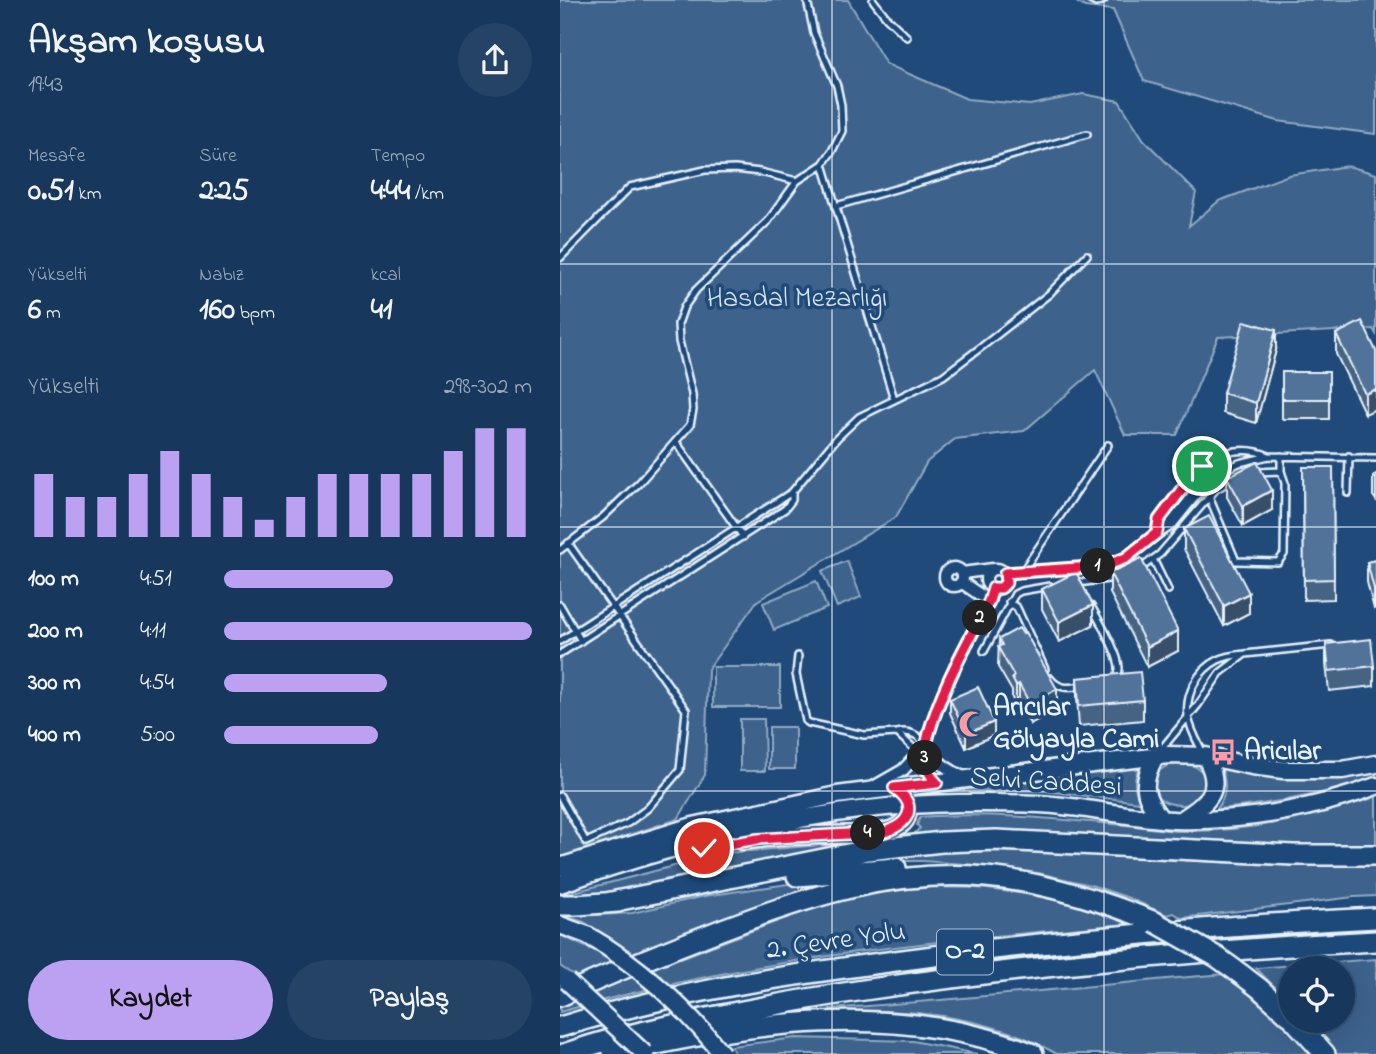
<!DOCTYPE html>
<html lang="tr">
<meta charset="utf-8">
<style>
:root{--surface:#17385c;--page:#244365;--text:#f1f3f6;--muted:#9eacbb;--line:#365272;--accent:#bca0f2}
body{margin:0;font-family:"Indie Flower",sans-serif;background:var(--page);color:var(--text);height:100vh;display:flex;flex-direction:column;font-size:26px;white-space:nowrap}
*{box-sizing:border-box;margin:0}
p{font-size:23px;color:var(--muted)}
.icon{flex:none;width:38px;height:38px;fill:none;stroke:currentColor;stroke-width:2;stroke-linecap:round;stroke-linejoin:round}
.map{position:relative;flex:1;overflow:hidden}
.sheet{display:flex;flex-direction:column;background:var(--surface);width:560px}
.sheet>*{flex:none}
.fabs{position:absolute;left:718px;top:956px;display:grid;gap:14px}
.fabs a{display:grid;place-items:center;width:77px;height:77px;border-radius:50%;background:var(--surface);box-shadow:0 7px 28px #0002,0 0 0 2px var(--line);font-size:35px}
.pin{position:absolute;display:grid;place-items:center;width:60px;height:60px;color:#fff;margin:-30px;border:4px solid #fff;border-radius:50%;box-shadow:0 2px 7px #0007}
.km{position:absolute;width:35px;height:35px;margin:-18px;border-radius:50%;background:#222;color:#fff;font-size:19px;line-height:35px;text-align:center}
.round{display:grid;place-items:center;flex:none;width:74px;height:74px;border-radius:37px;background:var(--page)}
.overview{display:flex;align-items:center;justify-content:space-between;height:119px;padding:0 28px}
h1{font-size:38px;font-weight:700;line-height:52px}
.stats{display:grid;grid-template-columns:repeat(3,1fr);gap:10px;height:119px;padding:7px 28px}
.stats div{display:grid;align-content:center}
.stats b{font-size:30px;font-weight:700}
.stats small{font-size:19px;font-weight:400}
.stats p{font-size:19px}
.chart{height:196px;padding:14px 28px}
.chart p{display:flex;justify-content:space-between}
.chart svg{width:100%;height:126px;margin-top:7px;stroke:var(--accent);stroke-width:6}
.action{display:flex;gap:14px;margin-top:auto;padding:14px 28px}
.action a{flex:1;height:80px;border-radius:42px;background:var(--accent);color:#111;font-size:28px;font-weight:700;line-height:80px;text-align:center}
.action a+a{background:var(--page);color:var(--text)}
ul{padding:0 28px;list-style:none;font-size:23px}
li{display:grid;grid-template-columns:112px 84px 1fr;align-items:center;height:52px}
li i{height:18px;border-radius:9px;background:var(--accent)}
main{display:flex;flex:1;min-height:0}
.map>svg:first-child{display:block}
.green{fill:#3c628c;stroke:#92aac2;stroke-width:2}
.lines{fill:none;stroke-linecap:round;stroke-linejoin:round}
.lane-casing{stroke:#e8f1f8;stroke-width:10}
.street-casing{stroke:#e8f1f8;stroke-width:15}
.primary-casing{stroke:#e8f1f8;stroke-width:21}
.highway-casing{stroke:#e8f1f8;stroke-width:24}
.lane{stroke:#1f4a7a;stroke-width:5}
.street{stroke:#1f4a7a;stroke-width:10}
.primary{stroke:#1f4a7a;stroke-width:16}
.highway{stroke:#1f4a7a;stroke-width:19}
.primary-bridge-casing{stroke:#e8f1f8;stroke-width:21;stroke-linecap:butt}
.highway-bridge-casing{stroke:#e8f1f8;stroke-width:24;stroke-linecap:butt}
.primary-bridge{stroke:#1f4a7a;stroke-width:16}
.highway-bridge{stroke:#1f4a7a;stroke-width:19}
.wall{fill:#466384;stroke:#e8f1f8;stroke-width:2}
.shaded-wall{fill:#39506b;stroke:#e8f1f8;stroke-width:2}
.building{fill:#517399;stroke:#e8f1f8;stroke-width:2}
.route-casing{stroke:#fff;stroke-width:14}
.route{stroke:#e11d48;stroke-width:9}
.grid{fill:none;stroke:#e8f1f8;stroke-width:2;stroke-opacity:0.55}
.labels{text-anchor:middle;dominant-baseline:central;stroke-width:7;stroke-linejoin:round;paint-order:stroke}
.shield{fill:#1f4a7a;stroke:#acbfd2;stroke-width:2}
.shield-label{font-size:26px;font-weight:bold;fill:#e8f1f8}
.park-label{font-size:28px;fill:#d7e3ed;stroke:#1f4a7a}
.poi-label{font-size:28px;font-weight:bold;fill:#e8f1f8;stroke:#1f4a7a;text-anchor:start}
.street-label{font-size:28px;fill:#e8f1f8;stroke:#1f4a7a}
</style>
<main>
<section class="sheet">
<div class="overview"><div><h1>Akşam koşusu</h1><p>19:43</p></div><a class="round"><svg class="icon" aria-label="share" viewBox="0 0 24 24"><path d="M12 15V3M7 8l5-5 5 5M5 13v7h14v-7"/></svg></a></div>
<div class="stats">
<div><p>Mesafe</p><b>0.51<small> km</small></b></div>
<div><p>Süre</p><b>2:25</b></div>
<div><p>Tempo</p><b>4:44<small> /km</small></b></div>
</div>
<div class="stats">
<div><p>Yükselti</p><b>6<small> m</small></b></div>
<div><p>Nabız</p><b>160<small> bpm</small></b></div>
<div><p>kcal</p><b>41</b></div>
</div>
<div class="chart"><p><span>Yükselti</span>298–302 m</p>
<svg viewBox="0 0 160 44" preserveAspectRatio="none"><path d="M5 44V22M15 44V30M25 44V30M35 44V22M45 44V14M55 44V22M65 44V30M75 44V38M85 44V30M95 44V22M105 44V22M115 44V22M125 44V22M135 44V14M145 44V6M155 44V6"/></svg>
</div>
<ul>
<li><b>100 m</b>4:51<i style="width:55%"></i></li>
<li><b>200 m</b>4:11<i style="width:100%"></i></li>
<li><b>300 m</b>4:54<i style="width:53%"></i></li>
<li><b>400 m</b>5:00<i style="width:50%"></i></li>
</ul>
<div class="action"><a>Kaydet</a><a>Paylaş</a></div>
</section>
<div class="map">
<svg width="816" height="1054" viewBox="0 0 816 1054">
<rect width="100%" height="100%" fill="#1f4a7a"/>
<filter id="ink" filterUnits="userSpaceOnUse"><feTurbulence type="fractalNoise" baseFrequency=".0143" numOctaves="2"/><feDisplacementMap in="SourceGraphic" scale="14" xChannelSelector="R" yChannelSelector="G"/><feConvolveMatrix kernelMatrix="1 2 1 2 8 2 1 2 1" color-interpolation-filters="sRGB"/></filter>
<g filter="url(#ink)">
<path class="green" d="M0 0H288L326 64 407 99 470 105 523 94 559 101 584 140 636 192 629 226 659 201 729 175 788 166 816 174V334L813 329 658 337 617 435H565L535 370 464 431 395 439 367 462 336 517 197 601 148 669 145 775 118 819 0 857Z
M513 0H816V134L718 121 584 81 553 10 525 7Z
M287 561 301 597 277 607 262 571Z
M256 581 267 608 214 630 203 603Z
M153 667H220V707H153Z
M180 719H204L205 771H180Z
M209 727H235V769H209Z
M619 763C630 763 640 767 646 777V792C642 796 637 801 633 803 629 805 626 805 622 805 585 805 581 768 619 763Z
M579 767C573 780 574 790 580 802L485 791 402 790V787Z
M661 768C716 781 761 781 816 771V777C764 795 712 804 657 809 667 795 667 783 661 768Z
M816 797V850L434 834 43 895 6 894 164 853 350 838 360 828 357 825 360 817C428 812 496 819 563 825 583 826 602 831 622 831 691 832 751 818 816 797Z
M449 851 716 865 816 863V896L794 897 621 918 614 913 607 915 569 898 531 885 478 873 404 864 363 861H294C346 854 397 851 449 851Z
M272 879V881C185 907 102 941 19 979L0 966V935L30 949 41 933 24 922 0 914 38 915 72 913 145 896 228 884Z
M376 887C395 888 416 887 435 890 482 895 529 905 572 924 380 939 186 959 0 1012V1004L118 954 121 958C185 934 249 906 316 893 335 889 356 889 376 887Z
M816 959V1054H776L759 1031 748 1020H782V968H730V1003L696 968Z
M665 974 693 992 729 1024 754 1054H497C486 1048 475 1042 463 1037 420 1021 372 1012 326 1011 308 1010 290 1012 272 1012L270 1009C402 1000 533 985 665 974Z
M236 1038 353 1041 417 1054H175L171 1046Z"/>
<g class="lines">
<g class="lane-casing">
<path id="lane" d="M313 0 327 18 347 37
M530 0 536 3 544 0
M263 164 334 399
M276 206 527 134
M0 258 70 187 145 170 175 169 200 172 237 181
M116 442 183 537
M709 456 816 458
M650 458C669 450 690 447 709 456L679 463 653 476 644 474C640 468 641 463 647 459H656L660 467 658 473
M697 472 721 471V456
M788 493 789 456
M649 497 676 561 718 562 724 554 725 483 721 471
M0 550 43 517 79 483 130 425 133 410 132 394 119 341 118 324 124 307 136 290 208 221 237 181 263 164 272 151 282 131 281 105 277 86 254 33 247 0
M593 559 608 590
M581 568 600 554 656 489 672 480
M462 572 548 445
M518 583 556 578
M449 602 457 608 485 669
M0 605 21 641
M531 606C538 619 560 655 559 669 559 674 558 674 555 679
M0 641 232 492 277 438 299 417 383 376 424 345 489 294 527 255
M424 651 455 594 461 591 490 586
M0 654 225 509 232 500V492
M685 654 771 645
M238 656 236 674 246 721 249 723 304 735 337 733
M490 678C499 690 509 688 522 686
M599 752 638 705 660 673 685 654C675 655 666 656 658 660 638 670 625 694 628 716 630 729 637 741 643 753
M359 753 337 733C349 730 359 735 366 745
M0 796 26 842 68 823 88 808 120 770 126 710 8 543"/>
</g>
<g class="street-casing">
<path id="street" d="M642 466 632 476 599 520 597 533 611 524 650 476
M385 577a9 9 0 1 1 18 0a9 9 0 1 1-18 0Z
M426 579a10 10 0 1 1 20 0a10 10 0 1 1-20 0Z
M402 573 433 569
M445 573 532 567 550 564 566 558 597 533
M401 582 429 601
M366 745C374 761 389 770 405 778
M377 783C371 777 366 769 364 760 363 751 367 742 369 733 382 687 407 644 429 601L433 588
M315 786 343 770 366 746"/>
</g>
<g class="primary-casing">
<path id="primary" d="M595 757C581 783 583 796 601 819
M621 820C650 802 664 789 645 756
M182 841C207 837 232 836 258 835 278 834 323 837 339 826 350 819 349 808 345 798
M0 867 133 826 277 795 308 791 608 755 645 756 692 766 723 770H782L816 764
M0 884C127 840 262 805 398 803 433 803 468 802 503 806 540 810 577 818 614 820 681 822 753 810 816 786
M0 925 27 935"/>
</g>
<g class="highway-casing">
<path id="highway" d="M237 876 336 868
M46 903 308 850 382 842 436 840 733 855H816
M0 905H17L58 902
M682 975 699 988 730 1016
M0 996C54 972 108 950 163 929 249 896 332 869 426 877 485 882 541 900 595 922
M734 1020 765 1054
M0 1027C122 989 248 972 374 956 520 938 668 925 816 918
M4 1054C49 1038 96 1028 142 1019 196 1008 250 998 304 990 474 965 645 950 816 941
M53 1054C188 1021 340 1001 473 1054"/>
</g>
<use href="#lane" class="lane"/>
<use href="#street" class="street"/>
<use href="#primary" class="primary"/>
<use href="#highway" class="highway"/>
<g class="primary-bridge-casing">
<path id="primary-bridge" d="M27 935C77 963 127 1009 162 1054
M7 981 85 1054"/>
</g>
<g class="highway-bridge-casing">
<path id="highway-bridge" d="M595 922 657 957 682 975"/>
</g>
<use href="#primary-bridge" class="primary-bridge"/>
<use href="#highway-bridge" class="highway-bridge"/>
</g>
<path class="wall" d="M776 334 816 351 805 414 776 354Z
M716 350 696 423 663 413V393Z
M722 372H769V419H722Z
M743 467H773L774 599 744 600Z
M816 474V500L813 496V476Z
M667 477 712 510 683 526 667 497Z
M624 529 689 613 664 626 624 549Z
M816 560 814 609 807 582V562Z
M550 573 618 651 587 667 550 593Z
M482 589 533 625 499 642 482 609Z
M439 639 497 709 470 724 459 704 456 706 452 698V691L438 667Z
M766 644 814 666V686L769 691 766 664Z
M517 678 583 700V720L519 726 517 698Z
M390 699 434 735 406 748 390 713Z"/>
<path class="shaded-wall" d="M716 330V350L696 423V403Z
M816 389V409L805 414V394Z
M712 490V510L683 526V506Z
M816 588V608L814 609V589Z
M689 593V613L664 626V606Z
M533 605V625L499 642V622Z
M618 631V651L587 667V647Z
M459 684V704L456 706V686Z
M497 689V709L470 724V704Z
M434 722V735L406 748V734Z"/>
<path class="building" d="M684 321 716 330 696 403 663 393Z
M802 321 816 351V389L805 394 776 334Z
M722 372H769V399H722Z
M697 462 712 490 683 506 667 477Z
M743 467H773L774 579 744 580Z
M649 516 689 593 664 606 624 529Z
M581 558 618 631 587 647 550 573Z
M816 560V588L814 589 807 562Z
M516 572 533 605 499 622 482 589Z
M459 628 463 634 465 632 497 689 470 704 459 684 456 686 452 678 454 676 438 647 442 645 439 639Z
M811 639 814 666 769 671 766 644Z
M580 672 583 700 519 706 517 678Z
M418 687 434 722 406 734 390 699Z"/>
</g>
<g class="lines" filter="url(#ink)">
<g class="route-casing">
<path id="route" d="M144 848 198 839 324 832C350 824 359 805 334 788L377 783C371 777 366 769 365 760 364 751 367 742 369 733 382 686 407 644 429 601L433 588H441L446 583 445 573 532 567 550 564 566 558 597 533 599 520 632 476 642 466"/>
</g>
<use href="#route" class="route"/>
</g>
<path class="grid" d="M272 0V1054M544 0V1054M0 264H816M0 527H816M0 791H816"/>
<defs>
<g id="mosque-bare" transform="scale(2.1)"><path d="M3.5-4.9A6 6 0 1 0 3.5 4.9A5 5 0 1 1 3.5-4.9Z" fill="#ff9aa2" stroke="#1f4a7a" stroke-width="2.5" paint-order="stroke"/></g>
<g id="bus-bare" transform="scale(2.1)"><path d="M-5-6H5V4H4V6H2V4H-2V6H-4V4H-5ZM-3.5-4V0h7V-4ZM-3.5 1.2v1.5H-2V1.2ZM2 1.2v1.5H3.5V1.2Z" fill="#ff9aa2" stroke="#1f4a7a" stroke-width="2.5" paint-order="stroke"/></g>
</defs>
<g fill-rule="evenodd">
<use href="#mosque-bare" x="412" y="724"/>
<use href="#bus-bare" x="663" y="752"/>
</g>
<g class="labels">
<rect class="shield" x="377" y="929.5" width="56" height="45" rx="5"/>
<g class="shield-label">
<text x="405" y="952">O-2</text>
</g>
<g class="park-label">
<text x="237" y="299">Hasdal Mezarlığı</text>
</g>
<g class="poi-label">
<text x="433" y="708">Arıcılar<tspan x="433" dy="32">Gölyayla Cami</tspan></text>
<text x="684" y="752">Aricılar</text>
</g>
<g class="street-label">
<text transform="translate(486 783) rotate(4)">Selvi Caddesi</text>
<text transform="translate(276 942) rotate(-8)">2. Çevre Yolu</text>
</g>
</g>
</svg>
<div class="fabs">
<a><svg class="icon" aria-label="locate" viewBox="0 0 24 24"><circle cx="12" cy="12" r="6"/><path d="M12 2v4M12 18v4M2 12h4M18 12h4"/></svg></a>
</div>
<div class="pin" style="left:642px;top:466px;background:#1e9e55"><svg class="icon" aria-label="arrive" viewBox="0 0 24 24"><path d="M6 21V4h12l-3 4 3 4H6"/></svg></div>
<div class="pin" style="left:144px;top:848px;background:#d93025"><svg class="icon" aria-label="check" viewBox="0 0 24 24"><path d="M5 12l5 5 9-10"/></svg></div>
<b class="km" style="left:538px;top:566px">1</b>
<b class="km" style="left:420px;top:618px">2</b>
<b class="km" style="left:365px;top:758px">3</b>
<b class="km" style="left:308px;top:833px">4</b>
</div>
</main>
